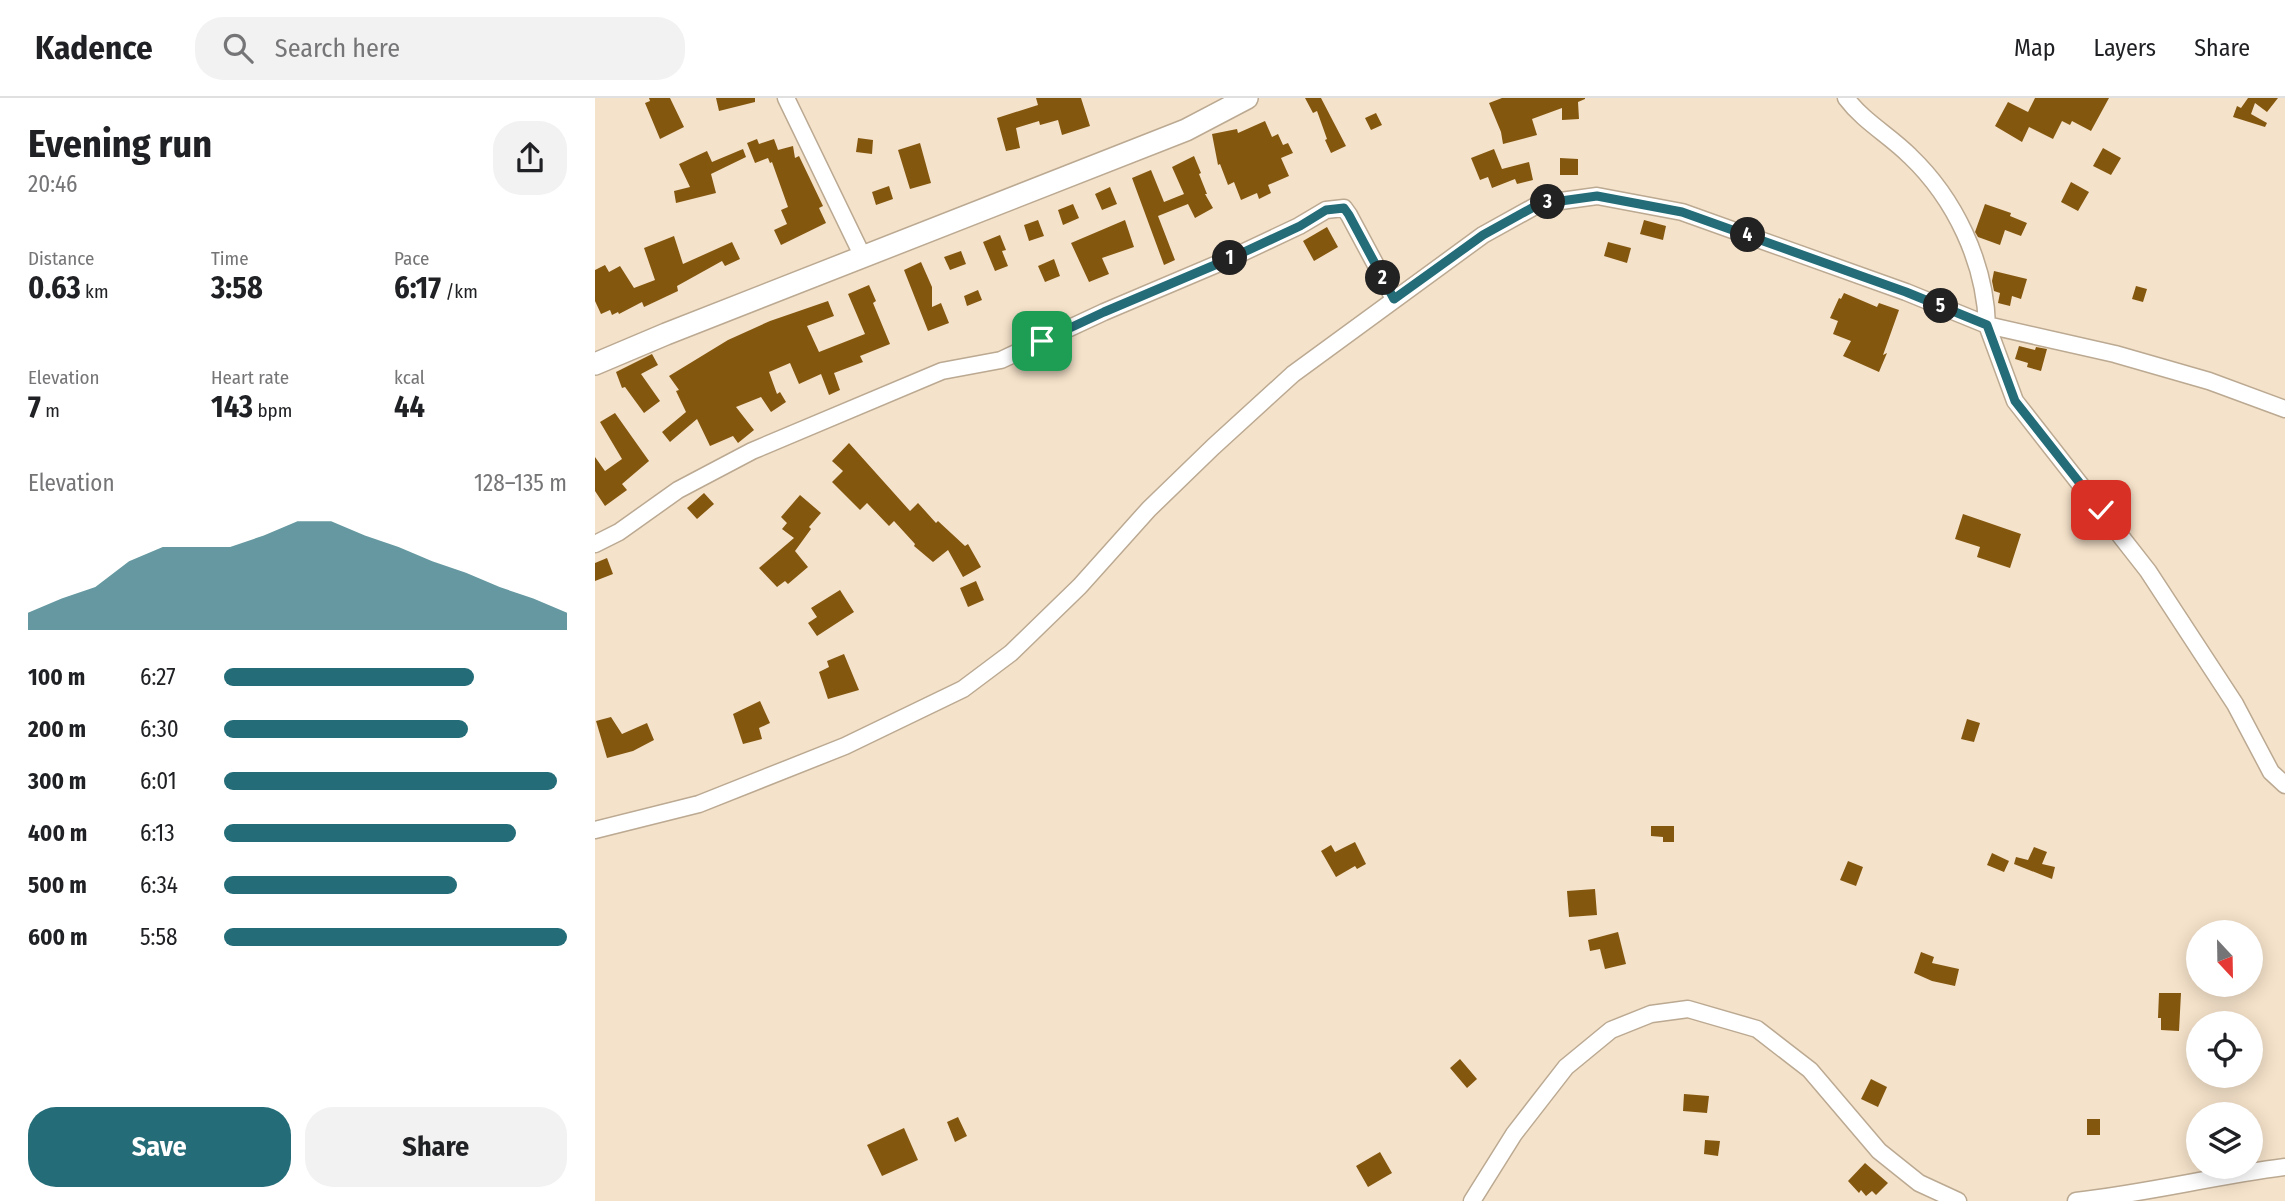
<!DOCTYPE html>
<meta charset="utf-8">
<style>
:root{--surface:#fff;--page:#f2f2f2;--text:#202124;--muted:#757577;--line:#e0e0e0;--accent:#246d78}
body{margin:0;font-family:"Fira Sans Condensed",sans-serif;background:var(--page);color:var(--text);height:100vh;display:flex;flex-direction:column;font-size:26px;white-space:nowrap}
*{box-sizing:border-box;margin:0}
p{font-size:23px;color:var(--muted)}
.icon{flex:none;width:38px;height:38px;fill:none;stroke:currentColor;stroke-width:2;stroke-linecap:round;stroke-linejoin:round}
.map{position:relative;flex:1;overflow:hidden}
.drawer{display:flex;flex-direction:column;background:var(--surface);width:595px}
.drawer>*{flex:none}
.needle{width:46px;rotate:158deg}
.tools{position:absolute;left:1591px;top:822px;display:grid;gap:14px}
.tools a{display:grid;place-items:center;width:77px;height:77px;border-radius:50%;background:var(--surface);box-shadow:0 4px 18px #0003;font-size:35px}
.pin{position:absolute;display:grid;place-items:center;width:60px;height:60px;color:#fff;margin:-30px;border-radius:14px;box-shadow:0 4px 10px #0006}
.km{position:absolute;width:35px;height:35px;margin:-18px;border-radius:50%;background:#222;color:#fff;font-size:19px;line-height:35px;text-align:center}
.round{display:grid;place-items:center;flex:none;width:74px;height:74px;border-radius:28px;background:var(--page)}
.overview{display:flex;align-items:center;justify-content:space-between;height:119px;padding:0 28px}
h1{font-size:38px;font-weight:700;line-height:52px}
.metrics{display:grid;grid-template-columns:repeat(3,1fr);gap:10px;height:119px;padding:7px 28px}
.metrics div{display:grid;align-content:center}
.metrics b{font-size:30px;font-weight:700}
.metrics small{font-size:19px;font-weight:400}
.metrics p{font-size:19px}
.chart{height:196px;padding:14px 28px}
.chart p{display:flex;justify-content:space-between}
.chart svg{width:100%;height:126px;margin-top:7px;fill:var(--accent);opacity:.7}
.action{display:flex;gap:14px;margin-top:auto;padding:14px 28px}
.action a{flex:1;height:80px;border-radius:28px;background:var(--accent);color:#fff;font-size:28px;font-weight:700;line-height:80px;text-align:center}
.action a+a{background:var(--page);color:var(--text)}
ul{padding:0 28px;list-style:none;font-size:23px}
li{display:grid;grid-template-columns:112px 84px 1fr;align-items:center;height:52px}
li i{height:18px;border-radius:9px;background:var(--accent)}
header{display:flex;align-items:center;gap:42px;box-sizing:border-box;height:98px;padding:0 35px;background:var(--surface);border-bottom:2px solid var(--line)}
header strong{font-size:33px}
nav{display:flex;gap:38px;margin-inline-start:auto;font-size:24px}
.search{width:490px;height:63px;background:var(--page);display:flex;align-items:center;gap:18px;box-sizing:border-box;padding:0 24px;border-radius:28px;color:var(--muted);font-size:26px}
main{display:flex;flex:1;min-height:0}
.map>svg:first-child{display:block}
.building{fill:#84570f}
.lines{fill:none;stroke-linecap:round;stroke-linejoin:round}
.minor-casing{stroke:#bba992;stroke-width:19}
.major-casing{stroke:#bba992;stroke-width:24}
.minor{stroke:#fff;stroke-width:16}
.major{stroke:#fff;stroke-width:21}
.route-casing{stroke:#fff;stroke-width:14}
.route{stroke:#246d78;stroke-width:9}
</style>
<header>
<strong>Kadence</strong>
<div class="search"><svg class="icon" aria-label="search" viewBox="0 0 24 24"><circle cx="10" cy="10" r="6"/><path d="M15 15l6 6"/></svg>Search here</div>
<nav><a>Map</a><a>Layers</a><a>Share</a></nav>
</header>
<main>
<section class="drawer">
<div class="overview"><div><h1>Evening run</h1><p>20:46</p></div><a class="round"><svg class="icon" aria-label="share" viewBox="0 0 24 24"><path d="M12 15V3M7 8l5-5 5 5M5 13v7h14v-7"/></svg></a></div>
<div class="metrics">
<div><p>Distance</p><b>0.63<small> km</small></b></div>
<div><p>Time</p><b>3:58</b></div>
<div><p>Pace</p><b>6:17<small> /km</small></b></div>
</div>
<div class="metrics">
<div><p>Elevation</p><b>7<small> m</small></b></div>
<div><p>Heart rate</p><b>143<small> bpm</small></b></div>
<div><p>kcal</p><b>44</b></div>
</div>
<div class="chart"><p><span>Elevation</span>128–135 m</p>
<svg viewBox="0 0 160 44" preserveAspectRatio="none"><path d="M0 44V38L10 33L20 29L30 20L40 15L50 15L60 15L70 11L80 6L90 6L100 11L110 15L120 20L130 24L140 29L150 33L160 38V44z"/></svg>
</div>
<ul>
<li><b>100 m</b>6:27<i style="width:73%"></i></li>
<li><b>200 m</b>6:30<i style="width:71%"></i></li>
<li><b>300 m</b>6:01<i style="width:97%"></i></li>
<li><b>400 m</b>6:13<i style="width:85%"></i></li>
<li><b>500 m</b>6:34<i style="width:68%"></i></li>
<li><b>600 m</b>5:58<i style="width:100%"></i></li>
</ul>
<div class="action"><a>Save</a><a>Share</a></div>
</section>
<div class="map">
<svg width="1690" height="1103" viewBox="0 0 1690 1103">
<rect width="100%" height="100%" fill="#f5e2ca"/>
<path class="building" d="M54 0H75L89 29 65 41 50 5 55 3Z
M121 0H160V4L124 13Z
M441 0H486L495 28 467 37 463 22 445 27 444 23 421 30 425 50 411 53 402 20 443 7Z
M710 0H726L751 48 736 55 730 42 732 41 722 13 718 15Z
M907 0H990V1L983 4 984 21 967 22V10L937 21 942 37 908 46 906 34 894 5Z
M1440 0H1514L1496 33 1477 23 1475 27 1467 23 1458 41 1434 29 1427 44 1400 28 1413 4 1433 14Z
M1653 0H1683L1672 14 1660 5 1656 16 1672 25 1670 29 1638 19 1642 8 1646 10Z
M781 15 787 27 776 32 770 20Z
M670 23 677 39 683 36 688 47 693 45 698 55 686 60 694 78 673 87 676 95 664 101 662 95 646 102 639 84 633 87 625 66 623 67 617 36 642 31 643 35Z
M263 40 278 42 277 56 261 54Z
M162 41 164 46 179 41 183 52 198 48 200 60 204 58 228 108 224 110 231 125 186 147 179 132 192 126 186 112 193 109 177 64 175 65 173 60 160 65 152 45Z
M325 45 336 85 315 91 303 52Z
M1508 50 1526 60 1516 77 1498 68Z
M148 51 151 59 116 76 121 95 81 105 79 93 95 89 84 66 112 53 117 64Z
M899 51 907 71 934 64 938 82 922 86 920 81 897 90 893 79 885 82 876 60Z
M599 58 606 75 604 76 612 96H610L618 110 600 120 593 106 563 118 580 162 569 167 537 80 556 72 569 104 589 96 577 69Z
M965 60 983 61V77H965Z
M1476 84 1494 94 1483 113 1466 104Z
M294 88 298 101 281 107 277 94Z
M515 89 522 106 507 112 500 96Z
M478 106 484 120 468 127 463 112Z
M1390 106 1416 115 1415 118 1432 125 1426 138 1410 132 1405 147 1383 139 1380 134Z
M443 122 449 138 434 143 429 127Z
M530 122 539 149 507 160 514 176 494 184 476 145Z
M1049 122 1071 128 1068 142 1045 136Z
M732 129 743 149 719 163 708 143Z
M405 137 411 152 407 153 413 168 400 173 388 144Z
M79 138 88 166 137 144 145 161 130 168 127 163 82 188 83 193 49 209 47 204 24 216 23 214 17 217 15 212 6 216 0 203V172L10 167 14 174 25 168 39 190 60 182 49 150Z
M1013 144 1036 150 1032 165 1009 158Z
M366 153 371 166 355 172 349 159Z
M459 161 465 178 450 184 443 168Z
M326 164 337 189V209L346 205 354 225 333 233 309 172Z
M1399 173 1432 181 1426 201 1417 198 1415 208 1403 205 1405 195 1399 193 1397 183Z
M274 187 281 203 278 205 295 246 265 258 268 264 239 275 245 292 234 297 226 276 204 286 195 265 174 274 182 296 185 294 191 304 176 314 166 299 141 309 159 332 143 345 138 338 115 348 102 321 75 344 67 334 91 314 81 293 84 292 74 278 133 242 175 223 233 203 239 218 212 228 224 254 270 236 253 196Z
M1541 188 1552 191 1548 204 1537 201Z
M383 192 387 202 372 208 369 198Z
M1249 195 1282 209 1284 205 1304 212 1288 257 1292 255 1284 274 1248 258 1256 243 1238 236 1243 223 1235 220 1244 200 1246 201Z
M1424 248 1440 252 1441 249 1452 251 1446 273 1432 269 1433 265 1420 261Z
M57 256 63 267 46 276 65 303 49 315 30 289 27 290 21 274Z
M20 315 54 363 27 386 32 392 10 408 0 393V359L10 373 27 361 5 324Z
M254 345 315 413 323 405 341 425 343 423 370 448 373 446 386 469 368 479 353 452 338 464 319 448 320 446 299 423 294 428 272 405 265 412 237 384 248 373 237 363Z
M109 395 119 406 102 421 92 410Z
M205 397 226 415 214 429 216 431 200 453 213 469 193 486 190 483 182 489 164 470 199 440 187 431 192 425 186 419Z
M1368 416 1426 436 1415 470 1382 459 1385 449 1360 441Z
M12 460 18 476 0 483V465Z
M381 483 389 502 373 509 365 490Z
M245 492 259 514 222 538 213 525 222 519 216 510Z
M249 556 264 592 233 601 224 574 234 569 232 563Z
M165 603 175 625 164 630 167 641 148 646 138 616Z
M16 619 27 636 52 625 59 642 38 653 12 660 1 623Z
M1372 621 1385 625 1379 644 1366 641Z
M1056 728H1079V744H1068V739L1056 738Z
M760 744 771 766 762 771 760 768 741 779 726 753 736 747 740 754Z
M1439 749 1452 754 1447 766 1460 769 1457 781 1419 766 1421 759 1433 762Z
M1397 755 1414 763 1409 774 1392 767Z
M1253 763 1268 769 1261 788 1245 782Z
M1000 791 1002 817 974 819 972 793Z
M1023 834 1031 866 1010 871 1005 851 995 853 993 842Z
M1326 854 1339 859 1337 865 1364 871 1360 888 1337 883 1319 875Z
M1564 895H1586L1584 933 1566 932V920H1563Z
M865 961 882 981 872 990 855 970Z
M1276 981 1292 989 1283 1009 1266 1001Z
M1089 996 1114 998 1112 1015 1088 1013Z
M363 1019 372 1038 360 1044 352 1024Z
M1492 1021H1505V1037H1492Z
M309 1030 323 1062 287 1078 272 1047Z
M1110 1042 1125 1043 1123 1058 1109 1056Z
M785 1054 797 1075 773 1089 761 1068Z
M1270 1065 1293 1085 1281 1097 1277 1093 1271 1098 1266 1092 1264 1095 1253 1083Z"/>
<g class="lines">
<g class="minor-casing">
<path id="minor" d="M191 0 268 159
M1251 0C1269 24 1294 37 1315 58 1360 101 1390 164 1392 227L1520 256 1614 283 1690 311
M0 446 24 434 83 392 157 353 347 273 406 262 509 214 634 161 704 128 731 112 749 110 754 117 799 201
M0 732 104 706 250 648 368 591 416 555 485 488 554 411 618 349 698 276 888 137 944 106 1002 98 1087 114 1311 194 1392 227 1420 303 1553 473 1640 606 1676 674 1690 687
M877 1103 919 1036 971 969 1016 932 1056 916 1093 911 1162 931 1215 972 1284 1053 1324 1085 1363 1103
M1481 1103C1552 1095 1620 1078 1690 1069"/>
</g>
<g class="major-casing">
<path id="major" d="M0 266 71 236 591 32 652 0"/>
</g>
<use href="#minor" class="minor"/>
<use href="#major" class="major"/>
</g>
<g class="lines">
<g class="route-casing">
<path id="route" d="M447 243 509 214 634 161 705 128 731 112 749 110 754 117 799 201 888 137 944 106 1002 98 1087 114 1311 194 1392 227 1420 303 1506 412"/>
</g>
<use href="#route" class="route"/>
</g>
</svg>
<div class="tools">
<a><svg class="needle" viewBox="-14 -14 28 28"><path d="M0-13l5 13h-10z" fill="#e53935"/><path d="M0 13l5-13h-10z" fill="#757577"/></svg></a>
<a><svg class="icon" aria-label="locate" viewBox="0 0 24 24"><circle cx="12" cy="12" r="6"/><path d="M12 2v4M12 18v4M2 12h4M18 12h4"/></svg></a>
<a><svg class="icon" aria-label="layers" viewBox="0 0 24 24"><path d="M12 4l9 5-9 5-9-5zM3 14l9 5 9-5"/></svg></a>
</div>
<div class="pin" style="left:447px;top:243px;background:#1e9e55"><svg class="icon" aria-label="arrive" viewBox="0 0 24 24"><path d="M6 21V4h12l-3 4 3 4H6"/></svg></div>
<div class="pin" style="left:1506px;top:412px;background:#d93025"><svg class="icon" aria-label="check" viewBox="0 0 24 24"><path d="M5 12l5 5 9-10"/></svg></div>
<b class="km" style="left:635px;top:160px">1</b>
<b class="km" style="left:788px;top:180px">2</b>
<b class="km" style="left:953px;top:104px">3</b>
<b class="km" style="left:1153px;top:137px">4</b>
<b class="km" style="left:1346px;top:208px">5</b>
</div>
</main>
